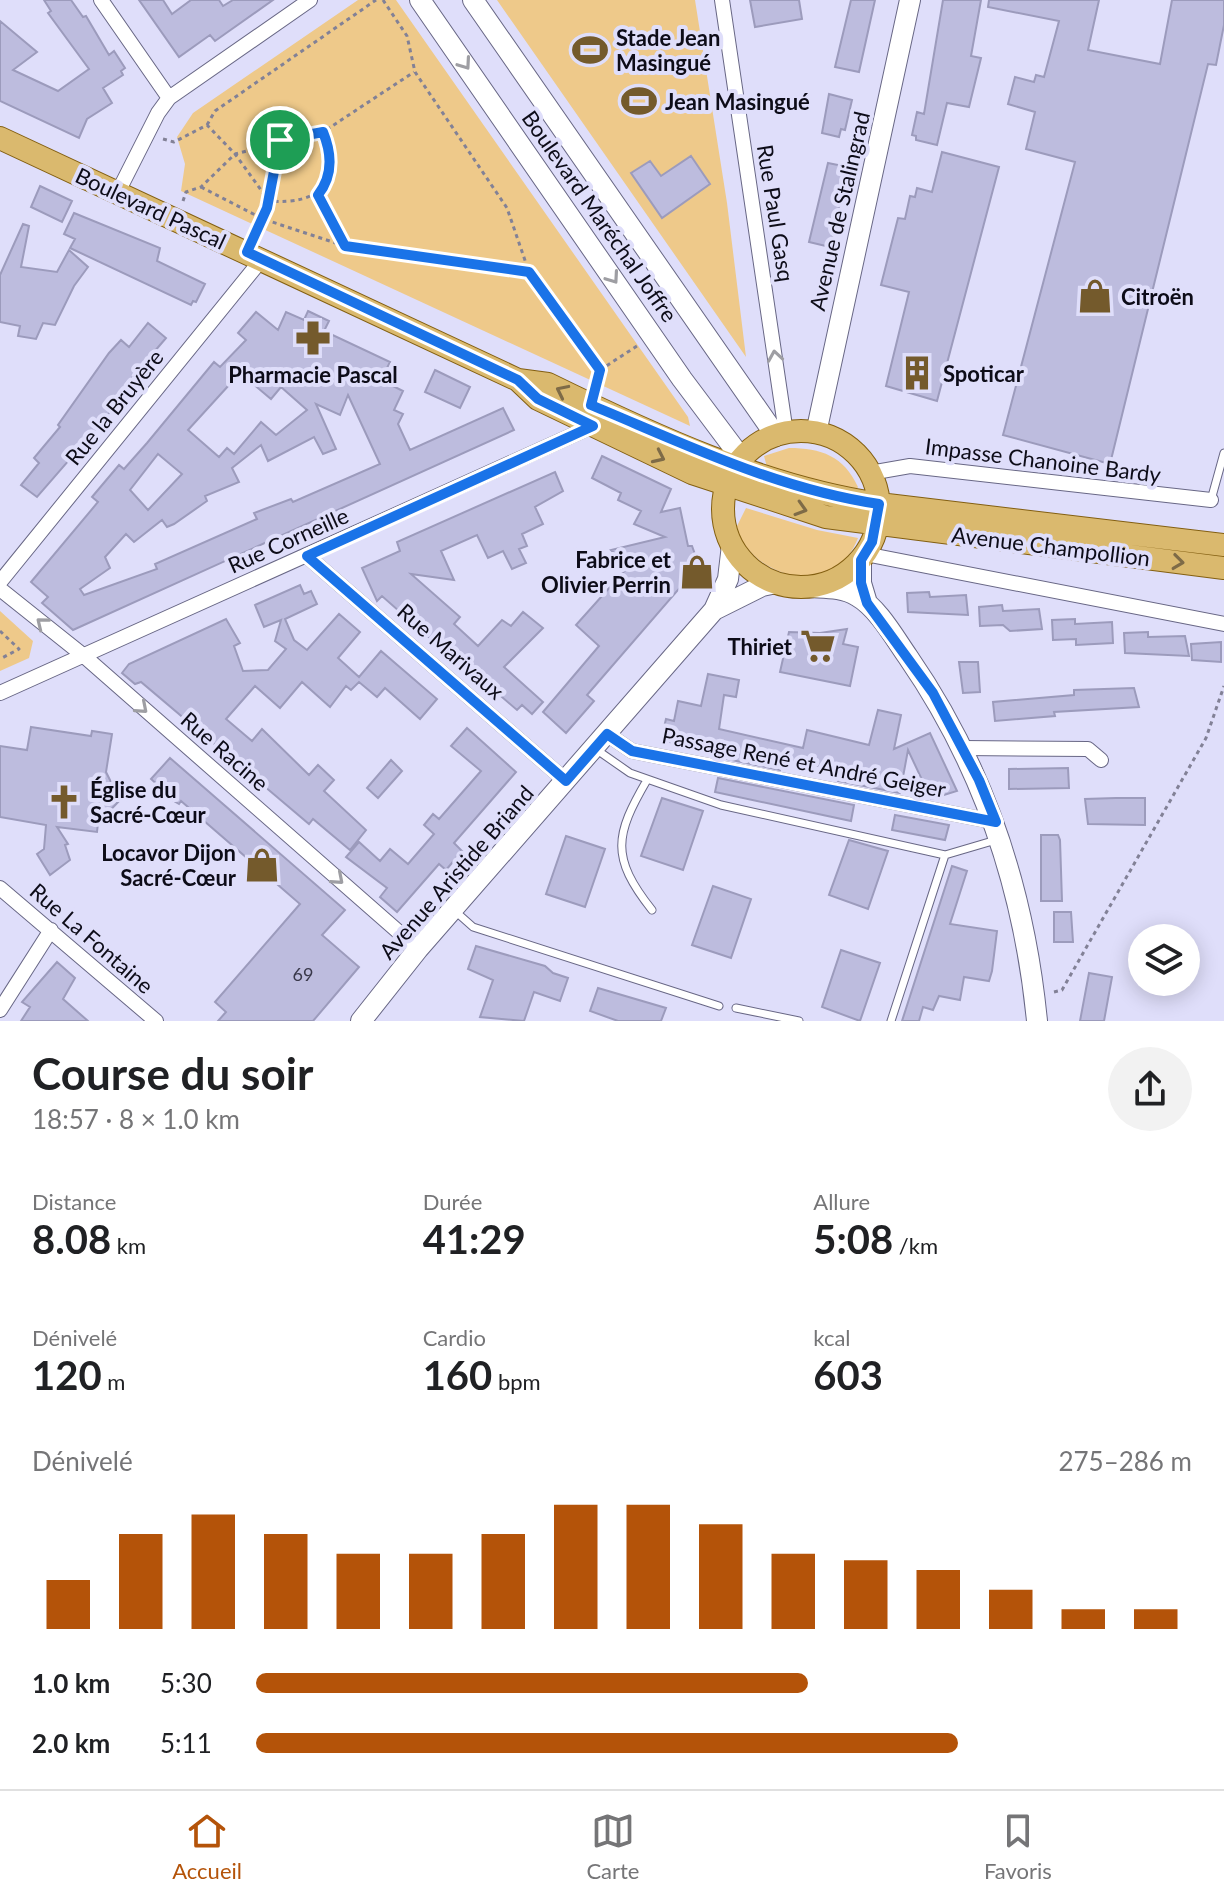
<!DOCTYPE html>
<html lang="fr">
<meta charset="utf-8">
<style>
:root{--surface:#fff;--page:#f2f2f2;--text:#202124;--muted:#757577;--line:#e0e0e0;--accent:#b45309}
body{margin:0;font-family:Lato,sans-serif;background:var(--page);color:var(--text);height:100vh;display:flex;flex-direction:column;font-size:30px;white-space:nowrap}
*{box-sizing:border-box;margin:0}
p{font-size:26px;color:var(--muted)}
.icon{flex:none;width:44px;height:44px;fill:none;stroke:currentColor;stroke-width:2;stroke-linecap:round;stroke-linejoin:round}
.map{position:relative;height:1021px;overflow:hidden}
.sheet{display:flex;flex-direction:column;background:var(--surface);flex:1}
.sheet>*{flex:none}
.tools{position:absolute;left:1128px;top:924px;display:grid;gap:16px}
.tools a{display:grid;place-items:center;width:72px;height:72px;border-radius:50%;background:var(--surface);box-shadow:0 4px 20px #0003;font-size:40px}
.pin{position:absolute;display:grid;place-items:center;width:68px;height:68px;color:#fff;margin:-34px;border:4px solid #fff;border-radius:50%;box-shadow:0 2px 8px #0007}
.round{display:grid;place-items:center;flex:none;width:84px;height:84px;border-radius:42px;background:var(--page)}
.head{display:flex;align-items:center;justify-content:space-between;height:136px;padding:0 32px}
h1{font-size:44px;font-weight:700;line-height:60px}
.figures{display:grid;grid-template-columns:repeat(3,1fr);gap:12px;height:136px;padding:8px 32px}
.figures div{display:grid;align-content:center}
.figures b{font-size:40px;font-weight:700}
.figures small{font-size:22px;font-weight:400}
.figures p{font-size:22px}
.chart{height:224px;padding:16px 32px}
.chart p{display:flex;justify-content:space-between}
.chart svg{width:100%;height:144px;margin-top:8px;stroke:var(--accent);stroke-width:6}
ul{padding:0 32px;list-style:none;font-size:26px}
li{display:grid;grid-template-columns:128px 96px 1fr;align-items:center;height:60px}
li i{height:20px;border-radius:10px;background:var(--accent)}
.menu{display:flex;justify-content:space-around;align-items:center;height:112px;border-top:2px solid var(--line);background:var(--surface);font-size:22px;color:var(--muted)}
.menu a{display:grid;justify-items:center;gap:4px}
.menu .selected{color:var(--accent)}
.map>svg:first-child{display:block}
.green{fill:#eec98a}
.building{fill:#bdbcde;stroke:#9c9bbc;stroke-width:2;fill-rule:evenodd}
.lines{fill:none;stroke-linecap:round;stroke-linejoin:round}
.lane-casing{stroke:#686785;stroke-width:9}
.street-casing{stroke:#686785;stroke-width:16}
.secondary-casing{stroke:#686785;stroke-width:22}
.primary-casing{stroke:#835f11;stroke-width:24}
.path{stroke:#828196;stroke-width:3;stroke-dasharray:4 4;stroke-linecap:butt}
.lane{stroke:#fff;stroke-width:7}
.street{stroke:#fff;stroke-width:14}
.secondary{stroke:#fff;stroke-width:20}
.primary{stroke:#dab96e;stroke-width:22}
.oneway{stroke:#9e9ea3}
.oneway2{stroke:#7e6b47}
.route-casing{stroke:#fff;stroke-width:16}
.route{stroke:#1a73e8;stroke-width:10}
.labels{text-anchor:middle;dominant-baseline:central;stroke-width:8;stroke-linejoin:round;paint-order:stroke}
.number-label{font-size:18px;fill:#39384a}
.poi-label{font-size:22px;font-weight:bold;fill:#0d0c18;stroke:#dfdefa;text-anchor:start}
.street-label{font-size:22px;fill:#0d0c18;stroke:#dfdefa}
</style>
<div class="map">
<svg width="1224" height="1021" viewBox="0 0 1224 1021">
<rect width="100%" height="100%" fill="#dfdefa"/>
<path class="green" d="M358 0H396L688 417 690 426 181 191 185 164 177 137 193 113Z
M497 0H695L727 203 746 357Z
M789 448C821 448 844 456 858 487L854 494 767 467 764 456Z
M746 508 817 530 858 538C835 599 755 581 736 528Z
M0 611 33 641 29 658 0 671Z"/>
<path class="building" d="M44 0H71L83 17 86 16 109 55 114 51 125 68 121 71 123 75 103 88 112 103 87 119 79 138 0 101V21L37 52 13 70 58 91 89 69 48 13 51 11Z
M139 0H163L172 14 191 0H219L223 6 233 0H273L215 41 210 35 179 57Z
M750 0H799L802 19 755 27Z
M851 0H875L859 72 835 67Z
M943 0H981L971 56 981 58 969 107 947 103 937 145 916 140V136L912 135 917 112 924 114Z
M989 0H1099L1088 50 1160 64 1172 0H1224V25L1216 65 1208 64 1110 464 1003 435 1075 162 1026 149 1035 112 1008 104 1015 77 1034 82 1036 75 1044 77 1059 21 988 7Z
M829 94 852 100 845 130 841 129 839 137 822 133Z
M942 152 999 167 937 401 886 386 909 292 881 285 898 218 905 219 910 196 915 197 917 188 932 192Z
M691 156 710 184 662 218 631 173 650 161 661 176Z
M828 163 848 167 830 247 809 242Z
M40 186 72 201 62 222 31 207Z
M74 213 160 248 157 261 205 284 196 302 193 301 191 305 70 248 75 239 64 234Z
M23 224 29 226 21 267 57 272 69 250 88 267 74 286 55 325 43 323 36 339 18 336 20 326 0 322V275Z
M308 311 329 321 324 331 390 362 381 380 403 391 394 410 403 414 398 424 410 450 503 408 514 430 73 630 42 603 48 597 31 582 98 502 92 497 119 465 124 469 147 443 214 362 220 367 246 340 238 333 256 312 278 330 286 312 304 320ZM240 373 271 399 281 387 307 410 276 435 261 422 234 454 227 448 219 457 188 430ZM348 395 380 464 293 502 291 499 254 513 257 519 155 564 157 569 84 595 80 589 110 568 105 557 126 534 134 542 162 520 167 527 174 524 207 501 205 496 239 482 232 468 261 445 268 461 314 437 323 454 336 449 316 404 340 415ZM158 454 182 474 148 510 130 490Z
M148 323 166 338 118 394 121 396 104 420 37 497 21 485 39 463 34 458 60 427 58 425 109 353 121 340 129 347Z
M435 370 470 387 460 408 425 392Z
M602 456 671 489 661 512 680 508 688 546H692L701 571 699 579 683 584 587 695 594 701 566 733 543 712 599 646 576 625 628 567 611 550 665 537 634 524 641 511 618 500 621 493 592 478Z
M555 472 563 491 535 507 543 524 522 534 527 546 519 549 526 563 512 569 503 551 488 558 477 535 441 551 454 580 411 574 460 617 454 624 478 646 502 620 511 626 523 612 543 628 504 667 543 702 532 714 522 705 517 710 495 691 493 694 382 596 377 601 362 568 400 551 397 542Z
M300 585 304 594 311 591 317 604 285 619 294 640 307 650 339 614 360 632 338 658 359 677 381 651 437 699 420 719 385 688 377 697 359 682 351 690 346 686 330 707 302 682 280 708 255 686 226 719 252 741 262 729 309 775 318 765 334 780 324 791 366 830 350 850 313 819 309 824 141 682 135 684 122 673 129 664 226 619 240 643 234 646 243 671 268 670 286 649 275 641 281 620 264 627 255 605Z
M929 592 930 597 966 595 968 615 908 612 907 593Z
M1002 605 1003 611 1039 609 1042 629 1010 631 1003 625 980 626 979 607Z
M1075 619V624L1112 622 1113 643 1076 645V639L1053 640 1052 620Z
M847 629 843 644 858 647 850 686 780 672 789 632 820 633Z
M1148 632V637L1185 636 1189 656 1125 653 1124 633Z
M1221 642V662L1192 660 1191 644Z
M959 662H978L980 692 963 693Z
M708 674 739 680 736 697 724 695 719 729 803 748 807 730 869 745 878 710 901 715 894 749 930 733 957 791 931 799 908 750 900 793 838 781 840 771 782 758 780 770 722 758 713 752 661 740 666 719 674 721 678 701 701 706Z
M1134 688 1139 707 1054 712 1055 716 995 721 993 702 1074 695V690Z
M31 727 91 736 92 731 112 734 106 772 120 800 98 823 97 832 57 827 68 844 65 845 70 860 50 875 37 854 44 849 46 825 0 817V746L27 750Z
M467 728 516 772 454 843 462 851 446 870 439 864 397 912 380 897 387 888 346 857 359 842 380 861 390 849 408 864 434 834 424 825 433 814 439 819 481 771 451 746Z
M170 758 345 910 322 935 359 967 313 1021H218L226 1012 215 1002 300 904 181 801 179 804 160 793V787L151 779Z
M391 760 402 771 378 798 367 788Z
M1068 768 1069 788 1009 789V769Z
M718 778 854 805 851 821 715 792Z
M662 798 703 811 683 870 641 856Z
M1116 798H1145V825L1088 824 1085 799Z
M895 815 949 825 945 840 892 830Z
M1041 835H1058L1060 840 1062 901H1041Z
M566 836 605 849 585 907 546 894Z
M849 840 888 851 868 909 829 895Z
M952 866 967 871 950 924 997 931 992 971 989 981 964 977 960 1000 939 996 933 1010 923 1007 919 1021H902Z
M713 886 751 899 731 958 692 945Z
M1054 912H1071L1073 942H1054Z
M476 946 545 966 553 973 568 978 560 1001 534 992 524 1021 480 1017 493 980 468 969Z
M841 950 880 963 860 1021 822 1007Z
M57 962 75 978 63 999 88 1021H21L30 1007 22 1002Z
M1089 973 1112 977 1104 1021H1080Z
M598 988 666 1008 661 1021H618L590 1011Z"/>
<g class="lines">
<g class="lane-casing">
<path id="lane" d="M1211 500 1224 453
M597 750 630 773 721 805 945 855 996 840
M647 780C615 835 610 857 652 910
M455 911 473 927 719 1006
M736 1008 799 1021
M891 1021 945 855"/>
</g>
<g class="street-casing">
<path id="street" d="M101 0 169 98
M722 0 786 433
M118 192 158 113 169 98 310 0
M870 473 910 466 1211 500
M865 554 1224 624
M307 556 566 781
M0 582 262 259
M0 589 84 656 418 949
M0 693 593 426
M607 734 632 751 996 822
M963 748 1088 749 1101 760
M0 888 156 1021
M0 1010 51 930"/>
</g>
<g class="secondary-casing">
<path id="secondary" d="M420 0 682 379 742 459
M473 0 776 436
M816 433 910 0
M861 560V583L867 603
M810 587C825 588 843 587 857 596 878 608 894 637 908 657 984 767 1024 888 1037 1021
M714 610 762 586 776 583
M361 1021 418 949 714 610 728 579 732 545"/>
</g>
<g class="primary-casing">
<path id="primary" d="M0 138 518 380 548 384C652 435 764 487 879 504L1224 545
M518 380 538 399 692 473 826 517 1224 568
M723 509a78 78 0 1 1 156 0a78 78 0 1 1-156 0Z"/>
</g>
<path class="path" d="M383 0 407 36 415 72 507 208 529 272 600 370 596 386
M207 125 215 111 376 0
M163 139 174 142 207 125 235 154 323 132 414 72
M201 187 263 219 345 246
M318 195 345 246 529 272
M183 201 186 192 201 187 235 154 269 201C319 205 344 183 323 132
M255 236 267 208 280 140
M600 370 637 346
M0 631 19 649 0 659
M1054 992 1062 990 1206 738 1224 686"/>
<use href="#lane" class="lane"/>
<use href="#street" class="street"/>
<use href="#secondary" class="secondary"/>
<use href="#primary" class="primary"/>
</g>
<defs><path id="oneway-chevron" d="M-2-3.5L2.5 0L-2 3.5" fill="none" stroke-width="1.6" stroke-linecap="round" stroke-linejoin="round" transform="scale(2)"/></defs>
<g class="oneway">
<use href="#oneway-chevron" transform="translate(465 64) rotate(55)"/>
<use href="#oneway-chevron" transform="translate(613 278) rotate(55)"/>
<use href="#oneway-chevron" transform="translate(775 356) rotate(-99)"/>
<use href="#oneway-chevron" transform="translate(42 623) rotate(-141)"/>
<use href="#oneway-chevron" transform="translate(142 708) rotate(41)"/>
<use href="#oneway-chevron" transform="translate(338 879) rotate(41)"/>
</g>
<g class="oneway2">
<use href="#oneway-chevron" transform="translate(562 391) rotate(-154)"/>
<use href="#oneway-chevron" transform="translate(659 457) rotate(25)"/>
<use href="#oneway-chevron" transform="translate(801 509) rotate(17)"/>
<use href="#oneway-chevron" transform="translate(1178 562) rotate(7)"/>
</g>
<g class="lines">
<g class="route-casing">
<path id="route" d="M323 132C332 154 333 176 318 195L345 246 529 272 600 370 591 405C685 444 777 489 879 504L872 542 861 560V583L867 603 933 693 979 780 996 822 632 751 607 734 566 781 307 556 593 426 538 399 518 380 247 252 267 208 280 140Z"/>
</g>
<use href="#route" class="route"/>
</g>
<defs>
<g id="stadium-bare" transform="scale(2.76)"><path d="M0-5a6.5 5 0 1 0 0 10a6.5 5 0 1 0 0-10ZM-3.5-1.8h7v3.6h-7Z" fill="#745a2c" stroke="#dfdefa" stroke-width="2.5" paint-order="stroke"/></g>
<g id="shop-bare" transform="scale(2.76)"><path d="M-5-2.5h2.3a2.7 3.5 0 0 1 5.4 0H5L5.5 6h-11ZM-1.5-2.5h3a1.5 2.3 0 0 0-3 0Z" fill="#745a2c" stroke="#dfdefa" stroke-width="2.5" paint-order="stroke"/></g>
<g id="pharmacy-bare" transform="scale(2.76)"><path d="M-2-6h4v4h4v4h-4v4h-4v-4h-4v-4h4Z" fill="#745a2c" stroke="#dfdefa" stroke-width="2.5" paint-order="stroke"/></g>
<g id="building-bare" transform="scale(2.76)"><path d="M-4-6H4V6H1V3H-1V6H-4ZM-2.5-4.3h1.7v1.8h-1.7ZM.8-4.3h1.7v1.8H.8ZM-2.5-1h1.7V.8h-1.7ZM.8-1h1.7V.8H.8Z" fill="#745a2c" stroke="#dfdefa" stroke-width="2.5" paint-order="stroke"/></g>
<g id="supermarket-bare" transform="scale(2.76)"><path d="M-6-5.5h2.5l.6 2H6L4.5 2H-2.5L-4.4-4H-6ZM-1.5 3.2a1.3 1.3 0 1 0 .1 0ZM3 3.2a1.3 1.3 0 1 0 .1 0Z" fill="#745a2c" stroke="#dfdefa" stroke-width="2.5" paint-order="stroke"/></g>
<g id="church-bare" transform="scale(2.76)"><path d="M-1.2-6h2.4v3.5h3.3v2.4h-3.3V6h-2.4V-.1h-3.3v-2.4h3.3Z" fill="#745a2c" stroke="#dfdefa" stroke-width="2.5" paint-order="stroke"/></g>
</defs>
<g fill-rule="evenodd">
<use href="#stadium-bare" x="590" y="50"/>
<use href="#stadium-bare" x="639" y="101"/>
<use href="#shop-bare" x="1095" y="296"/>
<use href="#pharmacy-bare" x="313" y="338"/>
<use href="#building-bare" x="917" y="373"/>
<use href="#shop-bare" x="697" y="572"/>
<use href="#supermarket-bare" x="818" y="646"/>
<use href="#church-bare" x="64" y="802"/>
<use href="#shop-bare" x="262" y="865"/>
</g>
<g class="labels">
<g class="number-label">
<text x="303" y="974">69</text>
</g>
<g class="poi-label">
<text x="616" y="37">Stade Jean<tspan x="616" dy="25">Masingué</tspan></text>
<text x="665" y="101">Jean Masingué</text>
<text x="1121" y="296">Citroën</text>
<text x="943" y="373">Spoticar</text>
<text x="313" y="374" text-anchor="middle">Pharmacie Pascal</text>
<text x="671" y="559" text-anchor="end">Fabrice et<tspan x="671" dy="25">Olivier Perrin</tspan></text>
<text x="792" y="646" text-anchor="end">Thiriet</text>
<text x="90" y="789">Église du<tspan x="90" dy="25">Sacré-Cœur</tspan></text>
<text x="236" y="852" text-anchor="end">Locavor Dijon<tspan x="236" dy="25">Sacré-Cœur</tspan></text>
</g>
<g class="street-label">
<text transform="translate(151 208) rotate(25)">Boulevard Pascal</text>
<text transform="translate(839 211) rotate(-77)">Avenue de Stalingrad</text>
<text transform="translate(776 213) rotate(81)">Rue Paul Gasq</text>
<text transform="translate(600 216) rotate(55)">Boulevard Maréchal Joffre</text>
<text transform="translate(114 407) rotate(-51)">Rue la Bruyère</text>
<text transform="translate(1043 460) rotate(7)">Impasse Chanoine Bardy</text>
<text transform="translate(288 540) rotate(-24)">Rue Corneille</text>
<text transform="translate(1051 546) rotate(7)">Avenue Champollion</text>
<text transform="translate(451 651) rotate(41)">Rue Marivaux</text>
<text transform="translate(225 751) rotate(41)">Rue Racine</text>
<text transform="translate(804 762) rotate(11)">Passage René et André Geiger</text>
<text transform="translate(456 872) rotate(-49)">Avenue Aristide Briand</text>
<text transform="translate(92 938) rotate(41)">Rue La Fontaine</text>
</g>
</g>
</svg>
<div class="tools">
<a><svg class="icon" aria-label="layers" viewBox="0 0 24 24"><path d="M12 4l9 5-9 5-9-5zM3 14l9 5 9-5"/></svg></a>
</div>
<div class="pin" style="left:280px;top:140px;background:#1e9e55"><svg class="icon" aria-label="arrive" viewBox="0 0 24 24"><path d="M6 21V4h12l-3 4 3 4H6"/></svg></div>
</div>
<section class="sheet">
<div class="head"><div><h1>Course du soir</h1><p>18:57 · 8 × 1.0 km</p></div><a class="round"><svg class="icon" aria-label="share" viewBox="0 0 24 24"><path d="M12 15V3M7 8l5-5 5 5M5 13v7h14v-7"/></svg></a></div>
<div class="figures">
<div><p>Distance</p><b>8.08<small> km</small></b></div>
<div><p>Durée</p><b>41:29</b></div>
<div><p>Allure</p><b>5:08<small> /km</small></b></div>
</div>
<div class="figures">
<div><p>Dénivelé</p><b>120<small> m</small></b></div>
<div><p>Cardio</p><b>160<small> bpm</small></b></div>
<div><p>kcal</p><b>603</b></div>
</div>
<div class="chart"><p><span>Dénivelé</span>275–286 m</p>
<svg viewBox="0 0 160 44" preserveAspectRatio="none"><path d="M5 44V29M15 44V15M25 44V9M35 44V15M45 44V21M55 44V21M65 44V15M75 44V6M85 44V6M95 44V12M105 44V21M115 44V23M125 44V26M135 44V32M145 44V38M155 44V38"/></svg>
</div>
<ul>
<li><b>1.0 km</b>5:30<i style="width:59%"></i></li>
<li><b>2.0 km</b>5:11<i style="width:75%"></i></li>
</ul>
</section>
<nav class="menu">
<a class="selected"><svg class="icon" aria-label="home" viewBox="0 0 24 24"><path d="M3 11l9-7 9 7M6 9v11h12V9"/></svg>Accueil</a>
<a><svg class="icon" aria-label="map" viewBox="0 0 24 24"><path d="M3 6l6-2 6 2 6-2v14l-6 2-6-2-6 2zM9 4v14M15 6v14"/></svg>Carte</a>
<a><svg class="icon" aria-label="saved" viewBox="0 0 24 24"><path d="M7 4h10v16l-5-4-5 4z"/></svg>Favoris</a>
</nav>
